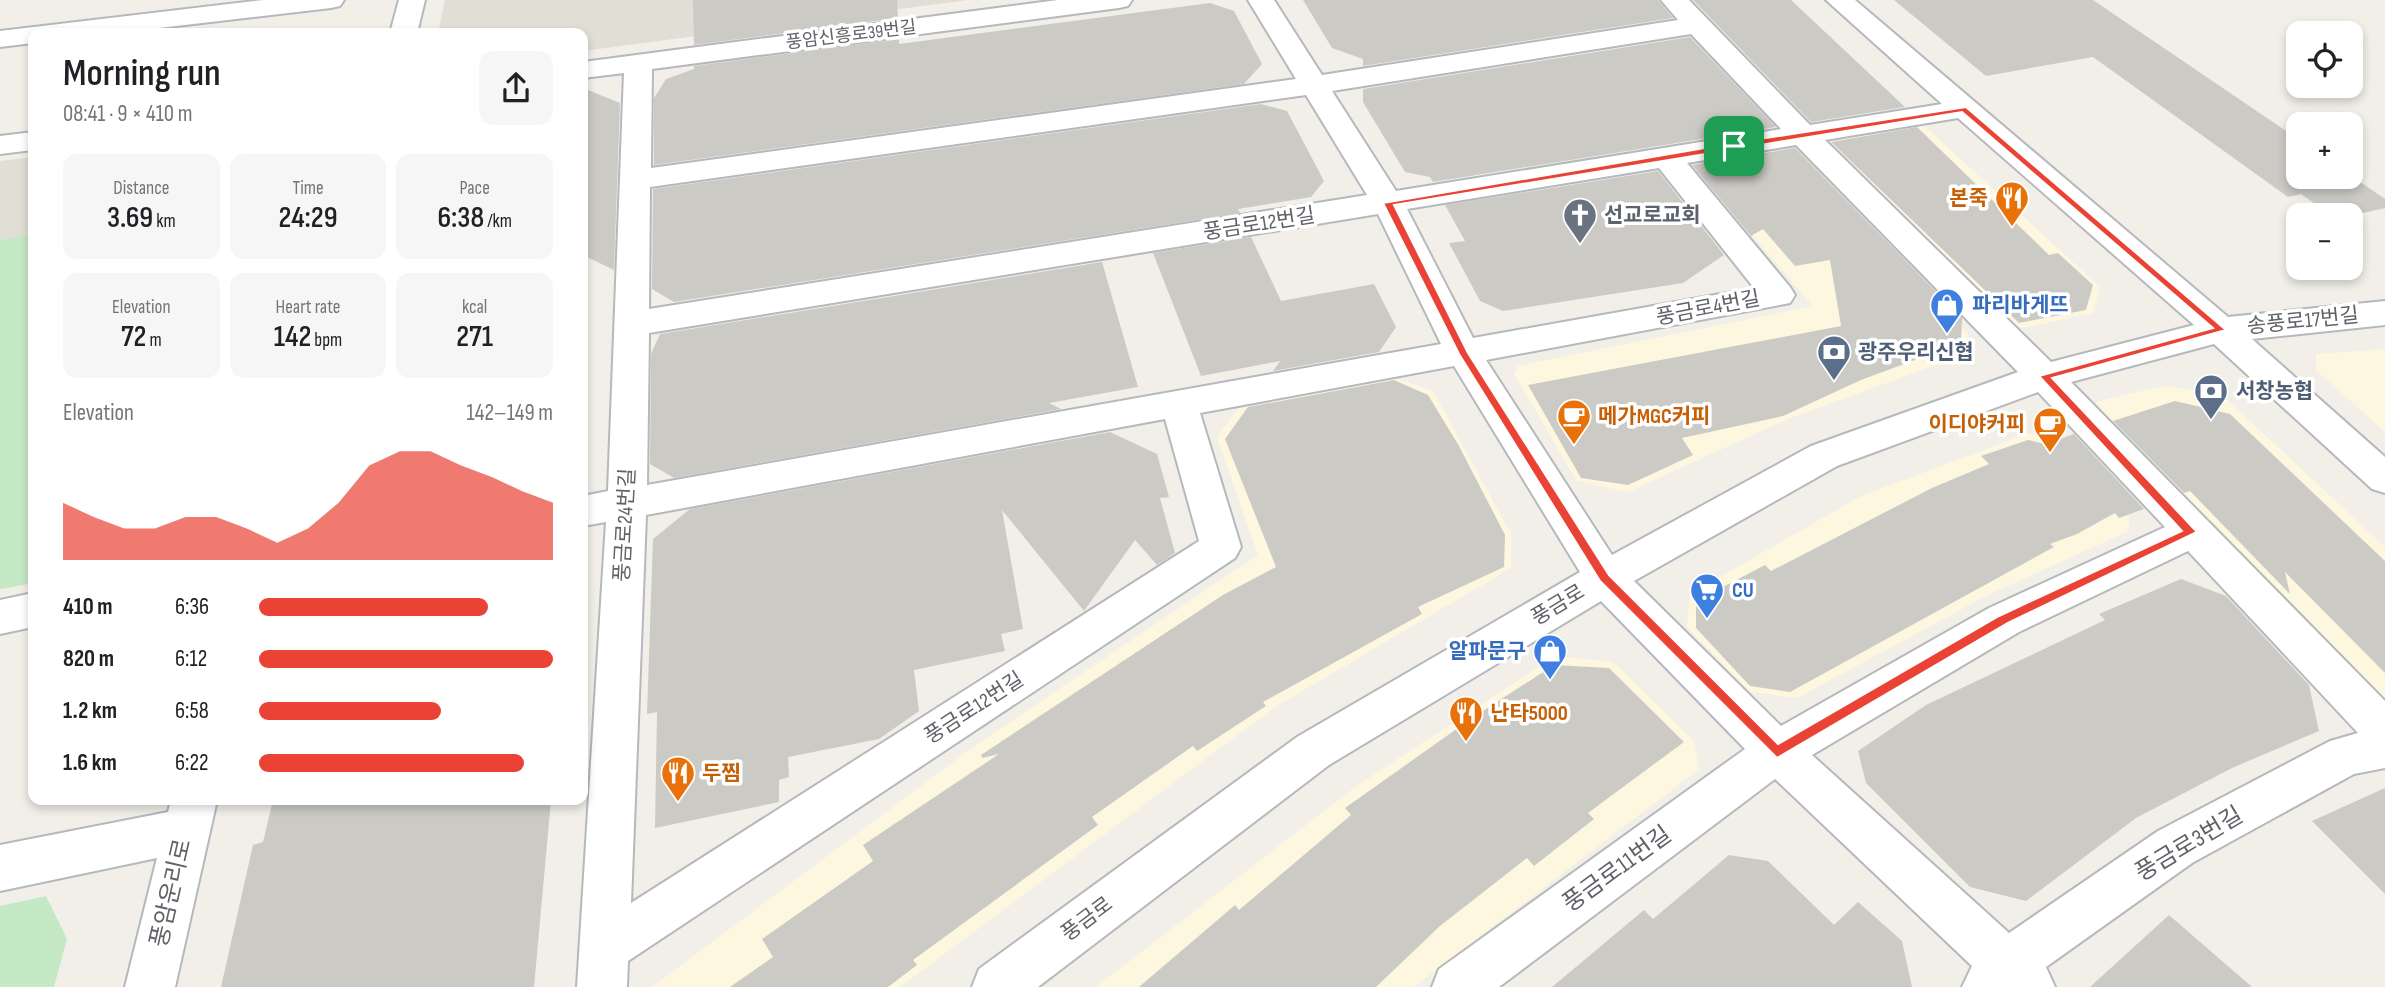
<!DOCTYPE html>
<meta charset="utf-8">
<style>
:root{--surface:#fff;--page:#f6f6f6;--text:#202124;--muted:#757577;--accent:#ea4335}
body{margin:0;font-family:"Sofia Sans Condensed","Noto Sans KR",sans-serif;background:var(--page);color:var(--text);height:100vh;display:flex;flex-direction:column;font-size:26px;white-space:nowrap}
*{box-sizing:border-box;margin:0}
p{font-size:23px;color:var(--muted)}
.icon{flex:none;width:38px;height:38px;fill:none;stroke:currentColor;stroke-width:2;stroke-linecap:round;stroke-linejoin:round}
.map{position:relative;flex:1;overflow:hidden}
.panel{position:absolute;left:28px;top:28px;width:560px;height:777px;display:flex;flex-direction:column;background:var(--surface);border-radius:14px;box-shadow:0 4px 10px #0003}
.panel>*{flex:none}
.controls{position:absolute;left:2286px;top:21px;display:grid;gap:14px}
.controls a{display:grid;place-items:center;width:77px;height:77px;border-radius:14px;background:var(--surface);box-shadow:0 4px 10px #0003;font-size:35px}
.pin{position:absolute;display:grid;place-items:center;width:60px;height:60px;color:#fff;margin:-30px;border-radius:14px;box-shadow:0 4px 10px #0006}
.round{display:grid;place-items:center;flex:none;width:74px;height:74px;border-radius:14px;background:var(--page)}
.overview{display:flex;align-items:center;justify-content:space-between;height:119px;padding:0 35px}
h1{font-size:38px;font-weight:600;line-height:52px}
.metrics{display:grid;grid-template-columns:repeat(3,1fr);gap:10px;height:119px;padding:7px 35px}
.metrics div{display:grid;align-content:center;border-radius:14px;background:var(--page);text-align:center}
.metrics b{font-size:30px;font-weight:600}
.metrics small{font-size:19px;font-weight:400}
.metrics p{font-size:19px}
.chart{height:196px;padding:14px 35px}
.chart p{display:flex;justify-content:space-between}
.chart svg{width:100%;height:126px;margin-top:7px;fill:var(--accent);opacity:.7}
ul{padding:0 35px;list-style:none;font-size:23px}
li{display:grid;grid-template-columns:112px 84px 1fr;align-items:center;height:52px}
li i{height:18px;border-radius:9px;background:var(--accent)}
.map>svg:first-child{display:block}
.commercial{fill:#fef7e0}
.education{fill:#e1ded6}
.green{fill:#c5e8c5}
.building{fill:#cccac5}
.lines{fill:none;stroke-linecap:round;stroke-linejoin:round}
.street-casing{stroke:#b5b8bc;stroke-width:4}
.street{fill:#fff;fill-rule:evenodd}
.route{fill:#ea4335;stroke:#fff;stroke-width:2;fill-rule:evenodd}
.labels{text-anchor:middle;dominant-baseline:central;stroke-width:7;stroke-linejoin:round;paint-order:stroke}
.far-street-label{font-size:18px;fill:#5f6368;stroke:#fff}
.food-label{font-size:21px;font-weight:bold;fill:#c56008;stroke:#fff;text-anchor:start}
.worship-label{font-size:21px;font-weight:bold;fill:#5b616d;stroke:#fff;text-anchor:start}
.street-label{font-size:21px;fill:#5f6368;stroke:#fff}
.shop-label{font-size:21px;font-weight:bold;fill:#366cbe;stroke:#fff;text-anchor:start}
.service-label{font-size:21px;font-weight:bold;fill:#4e5e75;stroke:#fff;text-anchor:start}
.near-street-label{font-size:24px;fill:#5f6368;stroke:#fff}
</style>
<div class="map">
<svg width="2385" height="987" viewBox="0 0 2385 987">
<rect width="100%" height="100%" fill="#f1efe8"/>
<path class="commercial" d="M1923 125 2100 287 2093 313 2023 328 2007 323 1827 140Z
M1805 163 1968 334 1969 353 1790 418 1628 492 1577 481 1514 374 1518 366 1813 306 1695 169Z
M2385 349V432L2316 370V354Z
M1395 378 1433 391 1511 534V568L1275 707 900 987H652L976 745 1258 555 1217 437 1239 408Z
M2163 386 2221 394 2385 547V706L2099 418 2096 402Z
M2029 433 2070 443 2129 502V531L1986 596 1797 698 1750 692 1687 627 1690 594 1861 496Z
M1555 656 1613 662 1694 741 1699 769 1414 987H1096L1358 785Z"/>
<path class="education" d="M445 0H968L583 51V33H438Z
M33 157V583L0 589V161Z"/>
<path class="green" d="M33 235V583L0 589V240Z
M46 896 67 939 54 987H0V906Z"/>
<path class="building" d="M693 0H897L898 18 694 45Z
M1303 0H1658L1673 18 1363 66V59L1332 48Z
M1693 0H1791L1905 107 1811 122Z
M1894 0H2093L2298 139V177L2350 175 2385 199V208L2350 216 2331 215 2301 194 2288 197 2093 57 1986 76Z
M1210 3 1234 11 1262 64 1244 84 654 165V98L666 79 694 69V66L899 39V44Z
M1690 37 1776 127 1433 182 1430 177 1405 172 1363 102V89Z
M583 88 620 103 614 270 583 255Z
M1261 104 1287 111 1324 181 1311 197 1238 209 1240 213 674 302 652 289 653 189Z
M1917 127 2049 255 2058 253 2093 285 2086 310 2019 323 1831 142Z
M1795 148 1962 318 1961 343 1861 380 1783 416 1682 438 1693 455 1628 485 1581 478 1528 385 1841 326 1830 260 1795 266 1763 229 1751 236 1692 165Z
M1658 171 1724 255 1683 283 1503 311 1480 301 1449 243 1465 241 1445 205Z
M1251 237 1281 301 1374 284 1396 327 1379 352 1273 371 1280 361 1201 376 1153 253Z
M1102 262 1138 387 1049 403 1061 409 674 478 650 464 651 354 660 334Z
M1394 380 1428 395 1459 446 1505 535 1504 567 1418 607 1422 614 1263 702 1266 706 1197 751 1193 746 1092 817 1098 825 913 960 917 965 888 987H730L773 957 762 939 873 861 863 845 999 754 982 758 981 755 1223 595 1276 567 1225 439 1248 407Z
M2175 401 2230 414 2385 561V673L2285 572 2290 594 2190 491 2184 493 2113 421Z
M1110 432 1157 454 1169 497 1160 498 1175 553 1157 565 1135 540 1084 611 1002 510 1023 629 1001 634 1005 651 914 670 919 711 879 739 788 757 789 777 779 780V802L655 828 657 712 647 714 653 539 690 509Z
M2074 434 2144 509 2119 518 2115 513 2077 534 2050 544 2054 547 1790 692 1750 686 1696 628V601L1765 565 1771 571 1932 488 1989 464 1981 456 2028 440 2046 444Z
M2181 579 2226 596 2309 685 2319 731 2232 768 2136 818 2026 901 1970 887 1866 783 1858 751 1926 705 2105 620 2099 614Z
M1554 665 1609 668 1684 742 1588 813 1594 819 1534 866 1527 858 1440 926 1376 987H1139L1235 905 1239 910 1351 815 1345 808 1472 718Z
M2385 788V894L2312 821Z
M273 800H551L534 987H221L253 845 263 842Z
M1729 855 1768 861 1834 925 1858 902 1902 941 1912 987H1552L1644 910 1653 919Z
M2169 915 2252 987H2090Z"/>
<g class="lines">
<g class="street-casing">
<path id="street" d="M263 0H344L340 6 331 8 116 33H33V43L0 47V31Z
M399 0H425L417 33H390Z
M1058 0H1132L1128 6 1119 8 652 69 651 168 1296 79 1248 0H1274L1322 75 1678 20 1661 0H1689L1810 125 1942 104 1826 0H1855L2228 317 2385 301V325L2252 339 2385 457V493L2372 489 2214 344 2071 382 2385 701V768L2354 774 2192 863 2046 967 2055 987H1962L1972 966 1775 779 1499 987H1432L1439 969 1745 749 1601 601 1329 765 1038 987H972L979 969 1297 737 1580 572 1454 366 1200 413 1241 547 1235 558 628 961 627 987H577L606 522 583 526V496L608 491 624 73 583 78V62ZM1691 34 1781 129 1396 191 1332 91ZM1306 95 1367 195 649 309 650 187ZM1958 118 2194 325 2051 362 1825 140ZM1796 145 2018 372 1811 446 1612 555 1486 360 1790 303 1795 295 1790 287 1687 163ZM1659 168 1754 288 1473 338 1407 209ZM1378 214 1441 344 647 485 649 333ZM2038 392 2165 527 1989 608 1781 726 1634 581 1837 466ZM1165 419 1199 541 631 903 646 515ZM2188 551 2358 733 2330 741 2158 831 2009 933 1812 755 2019 632Z
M33 132V150L0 154V136Z
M33 593V627L0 634V600Z
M171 800H217L175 987H125L157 858 0 891V845L168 812Z"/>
</g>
<use href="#street" class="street"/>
</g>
<path class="route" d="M1966 107 2226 330 2052 378 2197 532 2008 623 1777 758 1600 581 1459 354 1383 203 1734 143ZM1962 112 2213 328 2039 376 2182 531 1999 616 1778 744 1609 575 1468 353 1394 205Z"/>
<defs>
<g id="restaurant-pin" transform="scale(1.75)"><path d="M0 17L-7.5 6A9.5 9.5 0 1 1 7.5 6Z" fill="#e8710a" stroke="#fff"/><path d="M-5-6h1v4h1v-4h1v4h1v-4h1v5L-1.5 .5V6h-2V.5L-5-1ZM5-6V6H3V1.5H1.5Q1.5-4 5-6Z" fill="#fff"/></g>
<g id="church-pin" transform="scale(1.75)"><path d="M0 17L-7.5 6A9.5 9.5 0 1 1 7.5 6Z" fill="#6b7280" stroke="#fff"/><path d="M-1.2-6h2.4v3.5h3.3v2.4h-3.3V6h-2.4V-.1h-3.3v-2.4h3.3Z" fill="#fff"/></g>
<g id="shop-pin" transform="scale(1.75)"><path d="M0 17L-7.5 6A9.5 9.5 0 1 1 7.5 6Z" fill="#3f7fe0" stroke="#fff"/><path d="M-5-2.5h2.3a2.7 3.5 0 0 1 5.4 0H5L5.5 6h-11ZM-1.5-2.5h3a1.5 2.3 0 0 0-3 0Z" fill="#fff"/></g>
<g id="bank-pin" transform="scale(1.75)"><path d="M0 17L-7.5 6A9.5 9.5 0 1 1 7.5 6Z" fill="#5c6f8a" stroke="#fff"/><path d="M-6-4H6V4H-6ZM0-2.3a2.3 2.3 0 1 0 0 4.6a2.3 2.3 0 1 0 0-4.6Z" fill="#fff"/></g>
<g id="cafe-pin" transform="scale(1.75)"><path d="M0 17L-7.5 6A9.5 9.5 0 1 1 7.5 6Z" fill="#e8710a" stroke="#fff"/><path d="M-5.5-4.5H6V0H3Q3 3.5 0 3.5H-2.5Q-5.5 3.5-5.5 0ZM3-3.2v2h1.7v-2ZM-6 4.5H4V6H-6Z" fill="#fff"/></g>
<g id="supermarket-pin" transform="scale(1.75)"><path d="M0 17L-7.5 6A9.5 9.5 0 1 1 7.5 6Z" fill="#3f7fe0" stroke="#fff"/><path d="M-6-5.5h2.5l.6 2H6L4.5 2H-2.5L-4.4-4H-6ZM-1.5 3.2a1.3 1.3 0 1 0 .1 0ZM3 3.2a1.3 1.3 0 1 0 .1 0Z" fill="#fff"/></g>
</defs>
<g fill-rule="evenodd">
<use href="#restaurant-pin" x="2012" y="198"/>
<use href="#church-pin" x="1580" y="215"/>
<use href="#shop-pin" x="1947" y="305"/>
<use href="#bank-pin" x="1834" y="352"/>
<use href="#bank-pin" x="2211" y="391"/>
<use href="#cafe-pin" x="1574" y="416"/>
<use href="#cafe-pin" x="2050" y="424"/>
<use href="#supermarket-pin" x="1707" y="590"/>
<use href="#shop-pin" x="1550" y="651"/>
<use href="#restaurant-pin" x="1466" y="713"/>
<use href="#restaurant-pin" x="678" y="773"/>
</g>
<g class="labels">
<g class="far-street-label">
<text transform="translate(851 35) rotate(-7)">풍암신흥로39번길</text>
</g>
<g class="food-label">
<text x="1988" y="198" text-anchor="end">본죽</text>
<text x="1598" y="416">메가MGC커피</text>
<text x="2025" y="424" text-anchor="end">이디야커피</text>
<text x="1490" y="713">난타5000</text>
<text x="702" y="773">두찜</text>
</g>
<g class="worship-label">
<text x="1604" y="215">선교로교회</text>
</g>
<g class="street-label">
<text transform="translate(1259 224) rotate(-9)">풍금로12번길</text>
<text transform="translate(1708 308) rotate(-11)">풍금로4번길</text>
<text transform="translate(2303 321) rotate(-6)">송풍로17번길</text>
<text transform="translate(625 525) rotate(-87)">풍금로24번길</text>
<text transform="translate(1558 605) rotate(-31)">풍금로</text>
<text transform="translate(974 708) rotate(-33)">풍금로12번길</text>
<text transform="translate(1087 919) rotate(-37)">풍금로</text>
</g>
<g class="shop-label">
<text x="1972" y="305">파리바게뜨</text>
<text x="1732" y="590">CU</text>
<text x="1526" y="651" text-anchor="end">알파문구</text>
</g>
<g class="service-label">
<text x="1858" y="352">광주우리신협</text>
<text x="2236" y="391">서창농협</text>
</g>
<g class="near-street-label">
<text transform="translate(2189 844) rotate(-31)">풍금로3번길</text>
<text transform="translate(1617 869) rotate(-36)">풍금로11번길</text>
<text transform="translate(171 893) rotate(-77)">풍암운리로</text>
</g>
</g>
</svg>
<div class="controls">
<a><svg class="icon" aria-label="locate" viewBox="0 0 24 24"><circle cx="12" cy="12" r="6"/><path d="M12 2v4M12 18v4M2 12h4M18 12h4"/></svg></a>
<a>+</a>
<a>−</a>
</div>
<div class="pin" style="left:1734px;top:146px;background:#1e9e55"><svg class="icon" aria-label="arrive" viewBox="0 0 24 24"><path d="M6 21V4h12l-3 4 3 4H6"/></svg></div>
<section class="panel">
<div class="overview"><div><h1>Morning run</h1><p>08:41 · 9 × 410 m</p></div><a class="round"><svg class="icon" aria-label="share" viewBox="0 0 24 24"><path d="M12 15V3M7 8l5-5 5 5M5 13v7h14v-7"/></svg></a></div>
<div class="metrics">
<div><p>Distance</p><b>3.69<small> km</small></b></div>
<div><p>Time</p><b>24:29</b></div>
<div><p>Pace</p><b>6:38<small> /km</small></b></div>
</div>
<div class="metrics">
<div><p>Elevation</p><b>72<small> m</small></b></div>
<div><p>Heart rate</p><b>142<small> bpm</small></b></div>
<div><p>kcal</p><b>271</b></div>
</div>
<div class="chart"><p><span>Elevation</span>142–149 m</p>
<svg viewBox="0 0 160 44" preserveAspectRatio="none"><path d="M0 44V24L10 29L20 33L30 33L40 29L50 29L60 33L70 38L80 33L90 24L100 11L110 6L120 6L130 11L140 15L150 20L160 24V44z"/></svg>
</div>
<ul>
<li><b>410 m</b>6:36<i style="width:78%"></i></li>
<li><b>820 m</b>6:12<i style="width:100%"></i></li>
<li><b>1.2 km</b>6:58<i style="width:62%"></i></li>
<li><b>1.6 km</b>6:22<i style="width:90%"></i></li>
</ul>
</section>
</div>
